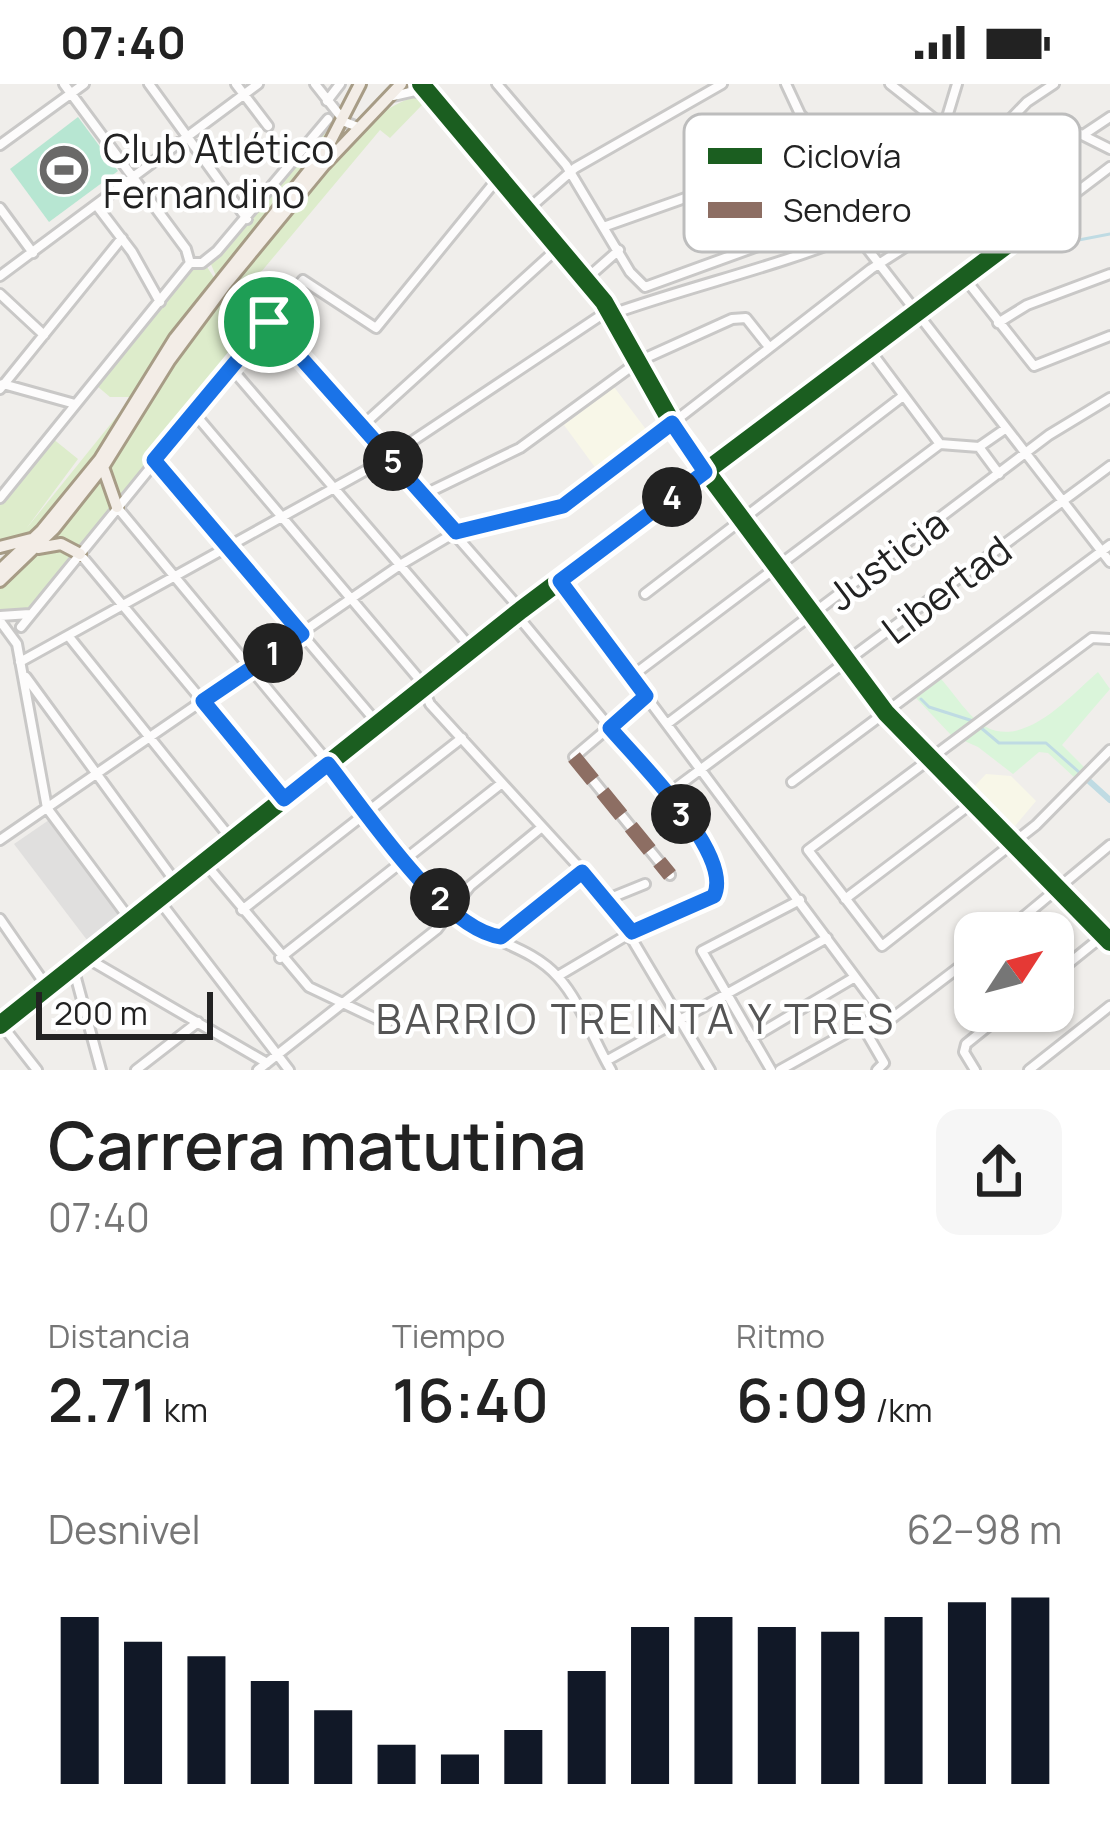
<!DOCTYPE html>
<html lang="es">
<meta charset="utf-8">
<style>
:root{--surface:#fff;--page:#f6f6f6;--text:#222;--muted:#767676;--accent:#111827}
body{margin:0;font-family:Manrope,sans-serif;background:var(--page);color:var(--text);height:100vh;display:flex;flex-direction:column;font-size:45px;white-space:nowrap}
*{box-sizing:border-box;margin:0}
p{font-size:39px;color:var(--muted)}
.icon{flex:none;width:66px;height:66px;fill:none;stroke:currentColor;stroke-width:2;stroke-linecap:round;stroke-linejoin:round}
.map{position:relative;height:986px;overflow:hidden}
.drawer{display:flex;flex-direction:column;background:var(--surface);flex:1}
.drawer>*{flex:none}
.needle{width:78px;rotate:54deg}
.tools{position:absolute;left:954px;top:828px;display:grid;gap:24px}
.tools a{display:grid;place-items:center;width:120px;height:120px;border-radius:24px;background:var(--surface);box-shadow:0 3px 9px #0004;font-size:60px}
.scale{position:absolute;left:36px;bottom:30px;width:177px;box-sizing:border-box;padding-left:12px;border:6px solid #222;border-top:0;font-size:33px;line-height:42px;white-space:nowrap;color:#222;-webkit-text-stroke:9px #fff;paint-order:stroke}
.pin{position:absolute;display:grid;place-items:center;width:102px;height:102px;color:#fff;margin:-51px;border:6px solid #fff;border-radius:50%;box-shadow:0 3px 12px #0007}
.km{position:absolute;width:60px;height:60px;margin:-30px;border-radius:50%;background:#222;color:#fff;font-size:33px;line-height:60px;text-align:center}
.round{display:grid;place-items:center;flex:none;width:126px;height:126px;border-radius:24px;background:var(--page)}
.overview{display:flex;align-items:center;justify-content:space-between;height:204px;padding:0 48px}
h1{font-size:66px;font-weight:600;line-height:90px}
.metrics{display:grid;grid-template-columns:repeat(3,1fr);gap:18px;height:204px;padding:12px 48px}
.metrics div{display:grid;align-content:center}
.metrics b{font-size:60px;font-weight:600}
.metrics small{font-size:33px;font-weight:400}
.metrics p{font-size:33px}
.chart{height:336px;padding:24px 48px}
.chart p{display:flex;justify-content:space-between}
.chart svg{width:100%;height:216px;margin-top:12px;stroke:var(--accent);stroke-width:6}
.status{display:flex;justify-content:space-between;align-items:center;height:84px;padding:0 60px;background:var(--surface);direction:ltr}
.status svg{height:33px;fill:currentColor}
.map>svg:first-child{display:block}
.education{fill:#f8f7e8}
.grass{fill:#ddeccb}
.park{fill:#daf5da}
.pitch{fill:#b7e6d2}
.parking{fill:#e0dfde}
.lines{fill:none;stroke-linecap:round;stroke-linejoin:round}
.stream{stroke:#bfdbe3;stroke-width:3}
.canal{stroke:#bfdbe3;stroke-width:6}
.minor-casing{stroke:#c9c8c7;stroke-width:14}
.major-casing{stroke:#a79c86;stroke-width:16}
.minor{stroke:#fdfcfc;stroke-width:8}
.major{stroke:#f3ede7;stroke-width:10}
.quiet{stroke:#8d6e63;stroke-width:15;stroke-dasharray:30 15;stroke-linecap:butt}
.cycleway-casing{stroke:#fff;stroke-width:26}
.cycleway{stroke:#1b5e20;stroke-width:18}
.route-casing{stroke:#fff;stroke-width:24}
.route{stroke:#1a73e8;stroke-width:15}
.labels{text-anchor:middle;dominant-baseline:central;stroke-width:9;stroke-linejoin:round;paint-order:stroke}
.poi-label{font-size:39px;fill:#222;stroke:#fff;text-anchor:start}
.street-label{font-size:39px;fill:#222;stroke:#fff}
.neighbourhood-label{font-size:42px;letter-spacing:3px;fill:#555;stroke:#fff}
.key{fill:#fff;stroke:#bdbdbd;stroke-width:3}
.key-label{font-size:33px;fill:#222}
</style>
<div class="status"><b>07:40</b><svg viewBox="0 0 49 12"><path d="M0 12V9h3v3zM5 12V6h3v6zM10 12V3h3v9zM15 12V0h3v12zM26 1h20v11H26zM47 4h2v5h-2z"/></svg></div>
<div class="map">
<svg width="1110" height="986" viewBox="0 0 1110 986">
<rect width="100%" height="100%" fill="#f0eeeb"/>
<path class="education" d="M614 303 648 348 597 386 564 341Z
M986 690 1011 692 1036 717 1010 748 970 707Z"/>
<path class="grass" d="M420 13 424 19 390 54 380 46 261 188 285 208 119 417 108 383C155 313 340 16 420 13Z
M331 37 317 71 216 192 210 178 265 121Z
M205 180 215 195 137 313H110L97 302 192 183Z
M130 316 97 373 32 450 0 457V418L52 354 78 375 26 445Z
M101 392 111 425 81 463 45 459Z
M57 463 75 471 29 526 0 525V502L28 476Z"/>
<path class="park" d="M1098 588 1110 605 1062 661 1086 685 1075 694 1048 669 1039 668 1013 690 978 663 951 651 916 614 941 595C953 608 970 635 986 643 1026 664 1071 611 1098 588Z"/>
<path class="pitch" d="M78 33 118 87 49 138 10 85Z"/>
<path class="parking" d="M49 736 120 831 87 856 14 760Z"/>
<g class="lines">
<path class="stream" d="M950 146 996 141 1013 148
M1023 153 1058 160 1110 150
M921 615 929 623 973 637
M980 643 999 659H1046L1080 689"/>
<path class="canal" d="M1089 697 1110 716"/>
<g class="minor-casing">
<path id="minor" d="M64 0 186 165 190 179
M149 0 247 135
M236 0 268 42
M315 0 345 38 358 43
M421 0 604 218 677 348 886 629 1110 858
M497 0 566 81 630 188 645 203 871 121 957 52
M786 0 856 150 1110 478
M890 0 1041 119
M393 12 415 7 428 12
M327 17 340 0
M944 43 957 0
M1083 51 1110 33
M0 61 84 0
M978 69 1027 18 1054 0
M995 84 1044 133 1110 83
M1004 87 1068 44 1110 65
M97 122 132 168 160 218
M0 124 33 169
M526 127 575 84 722 0
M606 142 736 96 756 77
M790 151 755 66 802 32
M0 192 258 0
M963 192 1034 282 1110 252
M586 195 619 166
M0 210 44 251
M612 230C694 201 776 183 856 150
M269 238 521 526
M998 239 1027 221 1110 190
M869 265 940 360
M231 284 472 565
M3 300 75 320
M0 305 122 154
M194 329 419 595 430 620 608 815 710 986
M362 342 558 164
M979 363 1005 345
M154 376 378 640
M423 411 520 364 639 277 732 235 746 234 769 263
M0 414 190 179H202L217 167 328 35
M117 423 452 828C482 857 529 860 558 893 580 917 594 957 611 986
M80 470 284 715
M560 497 885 933 891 935 975 871
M645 510 903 312
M516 530 695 747 720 799 714 812 698 822 649 838 558 892
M0 532 30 530
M0 537 17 560 47 724 131 837
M21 543 303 196 376 244 498 94
M70 554 232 756
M1110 555 1092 554 808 766 882 862 1036 741 1110 666
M20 578 381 378 609 226
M632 592 940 360 979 363 999 390
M26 593 177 800
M646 612 574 673 670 791
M667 640 1049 351 1110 314
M792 698 1110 461
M666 711 1110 382
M0 756 400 481 456 448 572 417 871 185 1006 98
M204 778 309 903 387 940
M158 815 289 986
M608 815 645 800
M845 815 972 719
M242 826 462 654
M0 835 47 903
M1004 849 1110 761
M501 853 582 788
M85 873 267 979
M280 874 502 699
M73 883 101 986
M1053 892 1110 846
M1 940 37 986
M0 941 521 526 1044 133 1041 119
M862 941 884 979 877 986
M752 954 855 893
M606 977 827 854
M136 986 198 938
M258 986 437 845 470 802 542 743
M771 986 702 867 800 816
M780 986 882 929
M975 986 964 968 966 960 1007 927
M1029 986 1110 922"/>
</g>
<g class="major-casing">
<path id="major" d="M103 383 117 423
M0 463 31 455
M38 464 61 460 80 470
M0 486 42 446 100 375 175 254 327 64 360 0
M0 497 54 445 103 383 169 277 226 200 324 81 401 0"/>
</g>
<use href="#minor" class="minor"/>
<use href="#major" class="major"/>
<path class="quiet" d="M574 673 670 791"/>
<g class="cycleway-casing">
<path id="cycleway" d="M421 0 604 218 677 348 886 629 1110 858
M0 941 521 526 1044 133 1041 119"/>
</g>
<use href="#cycleway" class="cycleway"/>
</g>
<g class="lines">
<g class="route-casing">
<path id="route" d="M269 238 456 448 563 422 672 339 705 388 560 497 646 612 610 644C638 677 734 770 714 812L632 848 582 788 501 853C443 846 365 726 328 680L284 715 203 617 302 550 154 376Z"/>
</g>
<use href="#route" class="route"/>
</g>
<defs>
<g id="stadium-disc" transform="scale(2.7)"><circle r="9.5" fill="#6a6968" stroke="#fff"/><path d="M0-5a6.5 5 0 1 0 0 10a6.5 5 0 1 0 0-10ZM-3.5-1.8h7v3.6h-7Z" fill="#fff"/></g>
</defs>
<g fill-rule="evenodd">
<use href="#stadium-disc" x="64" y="86"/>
</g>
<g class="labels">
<g class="poi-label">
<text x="103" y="64">Club Atlético<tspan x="103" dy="45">Fernandino</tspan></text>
</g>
<g class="street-label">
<text transform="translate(887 475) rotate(-37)">Justicia</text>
<text transform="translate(946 505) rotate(-37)">Libertad</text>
</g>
<g class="neighbourhood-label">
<text x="636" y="934">BARRIO TREINTA Y TRES</text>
</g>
</g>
<rect x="684" y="30" width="396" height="138" rx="18" class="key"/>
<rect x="708" y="64" width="54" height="16" fill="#1b5e20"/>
<rect x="708" y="118" width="54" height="16" fill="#8d6e63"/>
<g class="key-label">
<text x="783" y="84">Ciclovía</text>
<text x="783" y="138">Sendero</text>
</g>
</svg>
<div class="tools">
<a><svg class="needle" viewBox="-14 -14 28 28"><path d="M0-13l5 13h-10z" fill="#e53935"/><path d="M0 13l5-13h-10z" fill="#767676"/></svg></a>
</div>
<div class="scale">200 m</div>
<div class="pin" style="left:269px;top:238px;background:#1e9e55"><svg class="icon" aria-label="arrive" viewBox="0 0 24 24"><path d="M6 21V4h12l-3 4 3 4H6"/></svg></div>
<b class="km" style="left:273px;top:569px">1</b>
<b class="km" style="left:440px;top:814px">2</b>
<b class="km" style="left:681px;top:730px">3</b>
<b class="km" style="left:672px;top:413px">4</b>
<b class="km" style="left:393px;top:377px">5</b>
</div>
<section class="drawer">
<div class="overview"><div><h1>Carrera matutina</h1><p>07:40</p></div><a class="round"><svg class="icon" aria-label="share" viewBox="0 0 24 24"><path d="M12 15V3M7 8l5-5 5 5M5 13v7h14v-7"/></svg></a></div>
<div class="metrics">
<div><p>Distancia</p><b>2.71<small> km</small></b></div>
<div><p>Tiempo</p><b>16:40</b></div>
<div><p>Ritmo</p><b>6:09<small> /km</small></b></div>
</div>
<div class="chart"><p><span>Desnivel</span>62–98 m</p>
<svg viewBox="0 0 160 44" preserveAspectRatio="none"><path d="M5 44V10M15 44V15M25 44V18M35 44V23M45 44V29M55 44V36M65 44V38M75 44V33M85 44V21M95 44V12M105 44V10M115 44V12M125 44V13M135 44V10M145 44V7M155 44V6"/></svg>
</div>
</section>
